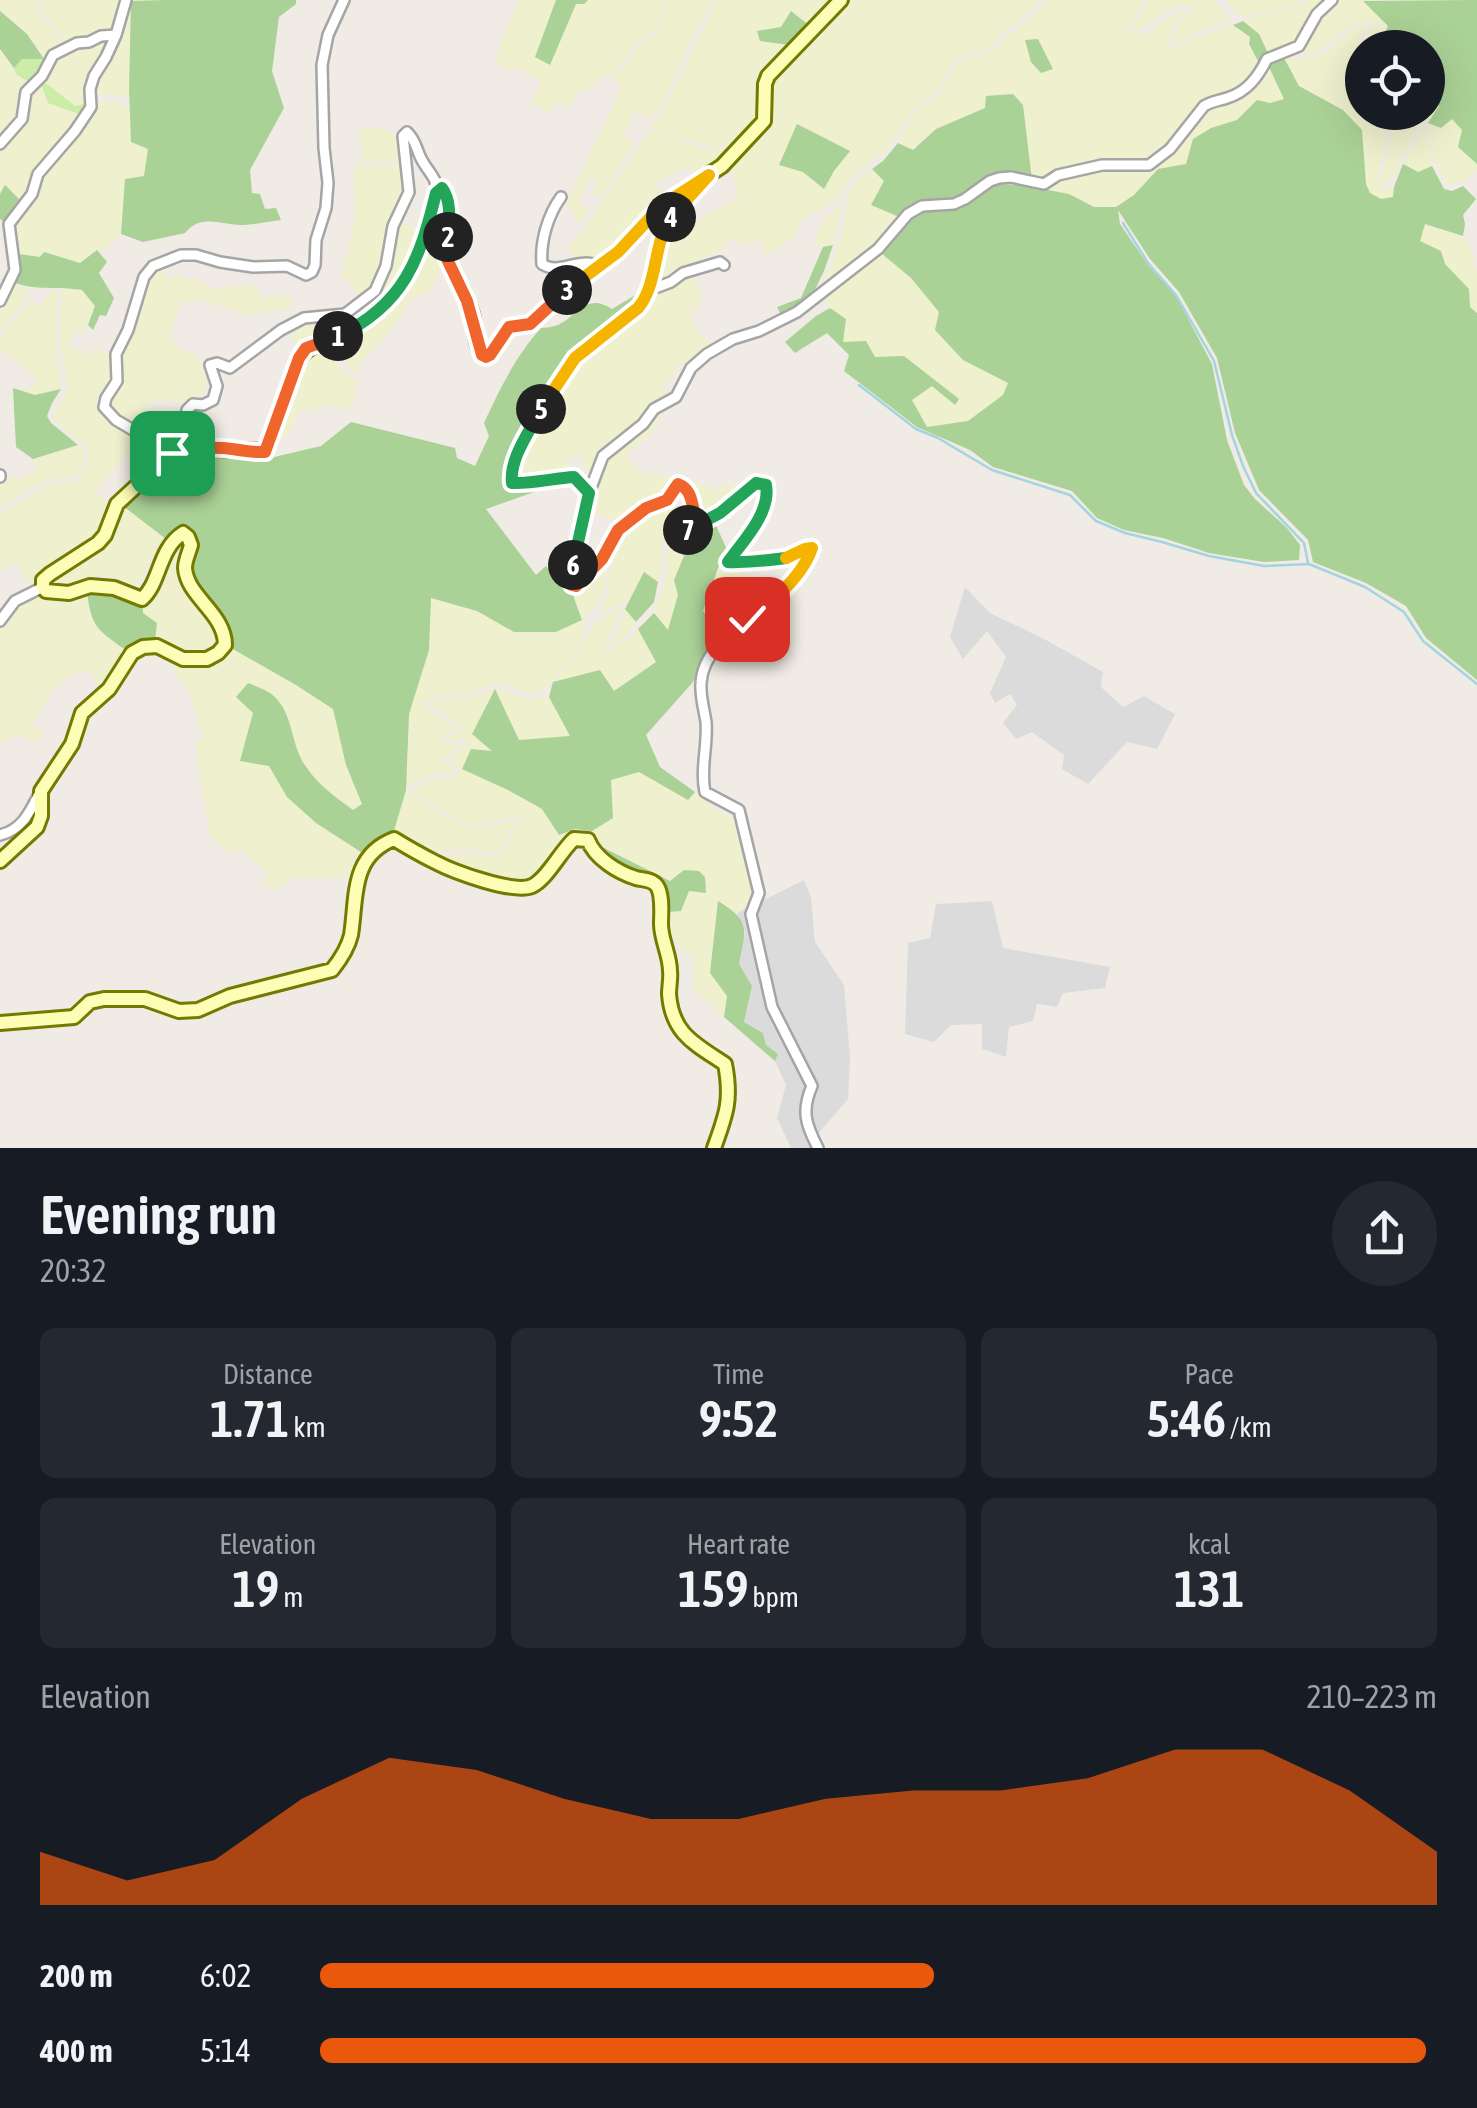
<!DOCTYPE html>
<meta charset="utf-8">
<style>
:root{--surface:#171b24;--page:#242831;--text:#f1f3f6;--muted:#9ea1a6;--accent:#ea580c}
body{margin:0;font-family:"Asap Condensed",sans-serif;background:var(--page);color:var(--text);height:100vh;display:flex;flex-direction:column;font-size:38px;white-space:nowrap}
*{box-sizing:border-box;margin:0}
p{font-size:32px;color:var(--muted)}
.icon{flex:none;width:55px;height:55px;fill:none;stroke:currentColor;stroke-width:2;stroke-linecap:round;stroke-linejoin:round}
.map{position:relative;height:1148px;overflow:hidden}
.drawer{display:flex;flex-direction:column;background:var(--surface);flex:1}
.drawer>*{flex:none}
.fabs{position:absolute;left:1345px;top:30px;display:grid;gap:20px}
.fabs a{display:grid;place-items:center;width:100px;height:100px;border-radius:50%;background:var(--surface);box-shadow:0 10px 40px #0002;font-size:50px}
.pin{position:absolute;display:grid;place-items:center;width:85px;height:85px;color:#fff;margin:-42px;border-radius:20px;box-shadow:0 5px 15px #0006}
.km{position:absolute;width:50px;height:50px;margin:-25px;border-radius:50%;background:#222;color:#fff;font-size:28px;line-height:50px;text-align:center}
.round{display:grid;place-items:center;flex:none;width:105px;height:105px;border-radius:52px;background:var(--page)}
.overview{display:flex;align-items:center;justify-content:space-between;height:170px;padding:0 40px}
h1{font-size:55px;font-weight:600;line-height:75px}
.figures{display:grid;grid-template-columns:repeat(3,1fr);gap:15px;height:170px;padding:10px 40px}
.figures div{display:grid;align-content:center;border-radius:15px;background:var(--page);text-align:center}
.figures b{font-size:50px;font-weight:600}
.figures small{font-size:28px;font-weight:400}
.figures p{font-size:28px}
.chart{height:280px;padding:20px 40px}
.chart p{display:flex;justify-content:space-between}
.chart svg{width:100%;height:180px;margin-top:10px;fill:var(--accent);opacity:.7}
ul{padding:0 40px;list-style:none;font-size:32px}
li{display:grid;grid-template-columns:160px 120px 1fr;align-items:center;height:75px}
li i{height:25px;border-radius:12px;background:var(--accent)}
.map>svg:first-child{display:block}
.residential{fill:#dcdbdb}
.farmland{fill:#eff0ce;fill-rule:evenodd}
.grass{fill:#cceda7}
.forest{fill:#aad196}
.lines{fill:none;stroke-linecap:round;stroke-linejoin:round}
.stream{stroke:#a2d5e0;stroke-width:2.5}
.street-casing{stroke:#a5a5a5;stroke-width:14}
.secondary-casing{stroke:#737a00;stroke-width:18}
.street{stroke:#fff;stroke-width:9}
.secondary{stroke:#fdfdb5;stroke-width:12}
.split-1-casing{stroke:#fff;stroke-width:20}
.split-2-casing{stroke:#fff;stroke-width:20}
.split-3-casing{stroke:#fff;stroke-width:20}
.split-4-casing{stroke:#fff;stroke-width:20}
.split-5-casing{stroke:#fff;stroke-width:20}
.split-6-casing{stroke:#fff;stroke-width:20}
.split-7-casing{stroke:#fff;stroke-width:20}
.split-8-casing{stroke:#fff;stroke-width:20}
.split-9-casing{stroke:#fff;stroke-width:20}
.split-1{stroke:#f0652b;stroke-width:12}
.split-2{stroke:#22a559;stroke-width:12}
.split-3{stroke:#f0652b;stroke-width:12}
.split-4{stroke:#f5b400;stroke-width:12}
.split-5{stroke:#f5b400;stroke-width:12}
.split-6{stroke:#22a559;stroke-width:12}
.split-7{stroke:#f0652b;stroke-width:12}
.split-8{stroke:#22a559;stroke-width:12}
.split-9{stroke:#f5b400;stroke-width:12}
</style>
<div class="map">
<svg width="1477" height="1148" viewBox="0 0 1477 1148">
<rect width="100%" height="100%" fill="#f0ebe4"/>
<path class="residential" d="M965 587 990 613 1044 639 1103 672 1101 687 1123 707 1144 696 1175 714 1157 749 1127 742 1088 784 1062 769 1064 755 1032 732 1016 739 1003 723 1017 705 1010 694 995 703 990 693 1006 657 987 631 963 659 950 637Z
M804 880 811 898 815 942 844 985 850 1057 848 1099 817 1135 823 1148H791L777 1118 786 1085 775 1061 778 1054 766 1045 763 1033 744 1022 752 986 739 964 745 932 737 913Z
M992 901 1003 948 1110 967 1105 988 1063 993 1057 1007 1037 1004 1033 1021 1009 1027 1006 1057 982 1049V1024L951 1025 934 1042 905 1034 908 943 930 938 936 904Z"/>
<path class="farmland" d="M0 0H36L41 19 51 25 63 45 44 59 27 34 0 11Z
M39 0H122L114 33 67 45 52 22 43 17Z
M127 0H165L131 2 129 96 94 94V83Z
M518 0H556L535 57 549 65 576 4H584L588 0H667L655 30 649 37 633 45 627 56 611 75 605 74 589 90H581L567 107 557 102 549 113 531 103 541 82 518 66 510 72 494 62Z
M669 0H713L688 45 666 98 650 118 634 112 624 136 635 142 601 198 592 193 599 180 591 178 578 202 590 209 582 223 573 218 574 211 566 204 622 87 612 78 631 57 637 47 655 36Z
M717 0H836L810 26 781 27 760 41 789 45 774 61 761 117 742 136 715 148 686 140 674 133H661L651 128 670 97Z
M847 0H1040L1011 27 1003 31 989 49 963 56 955 61 936 92 914 108 889 148 852 177 838 198 824 208 805 217 793 238 766 256 760 241 743 244 735 239 724 244 723 250 687 266 677 274 672 270 665 281 659 285 654 283 668 231 676 224 682 231 739 196 729 165 764 132 768 126 773 78ZM798 125 850 151 834 171 803 172 779 165Z
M1047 0H1145L1128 30 1136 35 1147 32 1179 11 1185 12 1176 20 1168 44 1174 48 1188 40 1233 25 1250 37 1249 44 1260 65 1256 77 1223 98 1207 101 1167 149 1147 162 1119 163 1044 181 1032 180 1023 105 985 108 936 129 912 150 898 143 917 109 938 95 958 63 967 58 993 51 1006 35 1015 31Z
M1149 0H1214L1231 21 1208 27 1174 44 1172 42 1180 21 1193 7 1177 6 1136 32 1132 29Z
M1226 0H1304L1285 9 1240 17Z
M1310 0H1328L1298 44 1291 47 1268 53 1259 34 1243 21 1254 16 1289 10Z
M1334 0H1363L1388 26 1385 33 1389 47 1362 48V67L1358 71 1363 39 1374 25 1370 21 1363 24 1354 23 1323 49 1314 53 1297 55 1303 48 1316 20Z
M1371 24 1360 37 1355 74 1358 75 1362 71V112L1387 113 1386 143 1378 172V183L1380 188 1384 189 1394 187V197L1381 199 1369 192 1343 110 1299 86 1283 56 1290 54 1295 60 1315 57 1330 50 1352 28Z
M100 38 111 40 87 103 75 106 50 86 81 115 23 203 5 185 0 194V147L16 128 24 99 54 56Z
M0 49 16 74 30 83 21 97 20 118 0 139Z
M1268 65 1285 99 1270 103 1257 100 1237 120 1211 128 1186 165 1157 169 1134 195 1116 207H1094L1069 194 1036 187 1086 169 1149 167 1205 108 1220 103Z
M1428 98 1440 106 1428 123 1423 122 1402 157 1395 173 1385 186 1381 184 1380 178 1390 141 1391 113 1428 112Z
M94 101 118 103 130 110 131 142 149 149 144 176 125 179 121 234 100 254 96 250 80 263 44 252 41 257 19 254 11 230 37 182Z
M1452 119 1462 130 1458 147 1477 164V171L1464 181 1447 185 1431 151 1430 130 1431 124 1441 128Z
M1424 126 1427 127 1432 166 1418 172 1403 164Z
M360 128H380L399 137 402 164 378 161 357 164 362 154Z
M648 132 675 135 684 142 714 151 736 143 723 158 697 175 687 167 655 183 664 199 625 234 602 261 588 257 576 259 567 247 585 228Z
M379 165 402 167 406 196 389 239 378 280 363 300 342 276 355 217 354 168Z
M872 169 884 180 871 205 897 216 873 249 819 292 836 253 844 224 847 199 853 184Z
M842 201 833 245 823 247 813 243 822 222Z
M402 222 423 233 418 253 376 311 329 335 298 347 291 339 295 326 306 320 334 318 377 291 395 229Z
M1424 224 1463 236 1470 245 1477 272V313L1470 307 1469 289 1445 264 1441 251 1420 242Z
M427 252 442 257 432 289 407 302 399 320 387 336 360 363 358 375 342 360 339 352 347 335 413 276Z
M881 253 911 278 939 312 935 330 963 360 1008 383 1004 395 968 421 927 427 912 401 932 386 954 404 959 399 843 342 845 319 830 308 822 296 869 258Z
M163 266 167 279 180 274 188 281 196 279 214 289 242 285 258 287 260 297 291 295V311L277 310 248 315 203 300 180 303 170 333 178 347 198 357 206 377 207 389 197 398 183 403 156 399 144 410 146 418 163 436 154 441 115 414 108 407 118 357 144 284 150 275Z
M693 274 700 289 701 303 690 315 697 332 712 343 718 345 691 365 684 361 662 387 668 393 653 406 640 423 618 443 591 480 582 463 584 460 579 453 565 462 572 473 516 477 515 473 526 444 544 408 582 359 602 344 652 292 659 294 662 289 684 276Z
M12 283 28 290 26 298 0 332V304Z
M63 286 82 290 95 306 83 333 75 331 69 346 89 355 94 348 113 356V381L109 388 98 397V410L164 453 154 464 126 456 95 494 112 503 98 539 39 583 30 585 15 563 0 571V514L45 486 54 483H73L79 480 88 462V453L85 447 55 420 54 415 68 387 59 340Z
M54 289 58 292 56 342 61 389 35 395 27 392 38 377 0 351V337L29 303 30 294 37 308Z
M338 341 334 351V358L337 365 357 382 352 409 332 406 299 411 287 437 277 432 301 365 309 355 323 346Z
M655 412 660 417 650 435 627 454 637 470 650 474 686 476 701 485 718 490 732 482 737 487 711 516 685 528 682 527 697 511 686 485 618 526 608 517 588 512 589 504 594 501 597 493 594 487 605 458Z
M78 445 82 449 84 460 80 473 74 478 53 479 28 489 0 508V480L12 476 17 479 36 472 33 459Z
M668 505 689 513 678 519 666 538 662 548V564L658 582 644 573 629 601 627 598 619 604 595 615 607 597 610 573 616 562 611 548 623 529 646 511Z
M123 506 166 539 149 562 138 587 114 577 96 576 67 586 55 587 48 584 49 579 66 572 99 548Z
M714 521 691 539 674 580 678 595 668 631 654 613 667 574 666 564 668 549 675 530 679 534 685 533Z
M181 537 216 624 219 644 212 653 190 656 155 641 143 613 142 600 164 561Z
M608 553 612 563 605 575 606 584 602 597 582 620 585 628 582 641 545 690 529 694 505 685 496 684 468 694 458 693 419 701 456 729 442 737 448 743H462L449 757H440L449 766 456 770 452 773H442L420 780 411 784 406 790 443 815 474 829 518 819 507 836 505 845 499 854 464 848 452 851 421 849 393 834 406 790 409 714 429 650 431 598 477 611 513 632 582 620 573 595 576 590 582 588 591 572Z
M746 566 750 577 756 576 766 585 760 592 766 598 739 625 728 629 721 637 703 611 718 568 728 571Z
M42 591H87L89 612 97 629 127 651 102 689 90 672 70 675 56 687 32 723 44 733 38 742 17 736 0 742V626L7 613 17 602Z
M624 605 604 650 609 652 631 636 638 629 656 661 613 691 553 682 584 642 594 623Z
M625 609 636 622 619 642 607 648 617 632Z
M231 648 296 685 333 709 346 765 362 804 353 811 328 792 305 767 296 747 286 709 253 712 249 731 288 797 316 823 364 854 347 878H292L276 890 261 884 268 874 241 850 230 854 210 836 195 742 203 738 187 686 175 677V660L220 657Z
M495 689 530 699 549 697 571 736 519 740 494 751 508 790 542 809 558 835 568 832 555 848 544 869 535 877 526 882 519 883 478 874 428 854 453 855 464 852 501 857 508 846 509 837 522 817 500 819 476 826 470 825 445 813 412 791 416 787 431 780 454 777 461 769 447 760 452 759 467 741 465 739 450 740 448 738 461 729 434 706 426 703 457 696 471 698Z
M639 772 687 800 695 792 717 810 738 821 748 853 755 895 749 906 737 913 718 902 717 916 727 996 724 1017 692 987 694 960 674 940 669 931V922L666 912 671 881 592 842 575 829 592 831 611 780Z"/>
<path class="grass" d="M22 59H44L40 73 30 83 16 74 14 68Z
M40 81 50 86 75 106 87 103 86 110 81 115 48 103Z"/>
<path class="forest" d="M165 0H296V4L279 17 272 71 284 108 250 170 252 193 260 194 265 209 276 208 281 220C267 222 252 225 239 225 220 224 200 214 185 233L143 242 121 234 125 179 144 176 148 149 131 142 129 90 131 1Z
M556 0H588L584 4H576L550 65 535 57Z
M1477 0V164L1458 147 1462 130 1452 119 1441 128 1428 123 1439 106 1428 98V48L1390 47 1385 33 1388 26 1363 1Z
M0 11 27 34 44 59H22L14 68 0 49Z
M791 11 810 26 789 45 760 41 757 31 781 27Z
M1243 21 1259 34 1268 53 1264 57 1260 65 1249 44 1250 37 1233 25Z
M1038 39 1053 69 1041 73 1031 62 1025 40Z
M1283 56 1299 86 1343 110 1362 130 1366 184 1370 193 1381 199 1393 197 1394 187 1403 164 1418 172 1432 166 1444 189 1452 191 1463 186 1476 199 1463 215 1465 224 1463 236 1425 224 1420 241 1441 251 1445 264 1469 289 1470 307 1477 313V680L1426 638 1406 606 1366 583 1313 562 1308 540 1259 490 1235 433 1217 358 1179 292 1150 259 1118 210 1120 224 1148 265 1176 296 1212 364 1227 440 1244 485 1255 499 1287 528 1300 545 1299 560 1264 562 1209 553 1163 538 1124 530 1097 518 1072 491 993 467 970 450 917 427 844 371 849 355 827 333 795 353 785 342 816 316 830 308 846 319 843 342 866 341 875 357 904 356 959 399 955 405 932 386 912 400 927 427 968 421 1003 395 1008 383 963 360 935 330 939 312 911 278 881 253 901 227 922 212 965 204 986 188 996 184 1022 185 1069 194 1094 207H1116L1134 195 1158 169 1186 164 1193 139 1211 128 1237 120 1257 100 1270 103 1284 99 1268 65 1273 60Z
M1013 94 1023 105 1032 180 1010 175 955 200 941 199 922 203 897 216 871 205 884 181 872 169 883 161 898 143 913 150 936 129 985 108 986 96Z
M797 124 850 151 834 171 824 189 803 172 779 165Z
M5 185 23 203 6 223 0 219V194Z
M833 245 824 271 810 300 782 317 777 307 801 298 823 247Z
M97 250 107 262 99 273 114 298 106 316 100 315 93 330 88 325 95 306 82 290C57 286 40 291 15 283L19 254 40 257 44 252 80 263Z
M637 294 639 303 572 356 548 388 511 460 506 477 510 486 521 488 535 484 537 491 486 509 536 575 546 566 573 595 582 620 556 632H514L477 611 431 598 429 650 409 714 406 790 393 834 378 839 364 854 316 823 287 797 269 766 240 761 253 713 236 697 248 683C255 686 264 689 270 693 295 711 289 745 307 768 319 786 337 798 353 810L362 804 346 765 333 709 296 685 231 648C225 622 190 590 189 569 188 562 192 552 193 545L175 532 166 539 123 506 161 468 177 458 192 454H238L266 459 321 446 351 422 455 448 457 458 475 466 489 436 484 423C500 389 515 357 541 328 546 328 553 327 558 325 579 315 585 292 612 309Z
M13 388 35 395 61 389 52 403 47 416 51 423 78 445 33 459 16 447Z
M714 521 728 552 718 568 703 611 721 637 704 659 693 682 646 735 660 767 695 792 688 800 639 772 611 780 613 818 592 831 575 829 559 835 542 809 508 790 462 769 471 749 492 751 472 734 495 689 519 740 570 736 549 697 553 682 600 670 614 691 656 662 638 629 654 613 668 630 678 595 674 580 691 539Z
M644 572 658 582 654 602 636 622 625 609Z
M87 591H111L142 600 143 613 157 623 155 641 127 651C98 630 91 628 87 591Z
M592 842 670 881 684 870 699 871 705 877 706 893 689 891 681 911 666 912 663 888 615 865Z
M718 901C751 921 746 929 739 964L752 986 744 1022 763 1033 766 1045 778 1054 775 1061 724 1017 727 996 710 973Z"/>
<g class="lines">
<path class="stream" d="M1123 223 1148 263 1176 295 1214 361 1232 435 1243 466 1256 493 1304 543 1308 563
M859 385 916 429 938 438 992 470 1070 495 1096 521 1125 533 1162 542 1209 556 1264 566 1309 564 1365 587 1404 612 1423 641 1477 684"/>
<g class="street-casing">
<path id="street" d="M0 144 22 119 26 92 42 76 53 55 77 43 89 42 101 36 116 35
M561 197C548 215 540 241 542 264 560 276 577 256 599 266
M649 284 658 287 671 282 683 273 720 262 724 265
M0 301 15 270 9 224 32 194 38 174 75 131 91 107 90 89 94 76 106 57 116 35 126 0
M186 423 187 410 193 404 203 405 213 400 217 386 210 365 217 363 230 368 281 330 304 318 345 314 375 291 386 266 393 226 409 192 403 136 407 132C417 141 416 151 423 162 430 174 437 178 437 193
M172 453 116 420 104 407 106 398 117 381 116 354 128 330 144 277 153 266 181 255H196L220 262 253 267 287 266 306 275 312 272 315 265 316 240 326 208 328 183 324 148 322 65 328 35 344 0
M0 475V477
M589 493 574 477C555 478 531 484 512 483L510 477 521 446 553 389 575 359 638 308 646 298 667 222 698 187
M0 621 15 601 43 587
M0 835C21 830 29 814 38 796
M818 1148C806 1125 801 1111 812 1086L772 1007 751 914 759 893 739 810 705 792C700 769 708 745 706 722 704 709 700 696 701 683 704 628 794 603 812 549 802 550 797 553 788 557 779 561 738 563 728 562 743 541 771 514 766 485L756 483C735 502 711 524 683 531L678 525 693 511 690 493 678 484 667 500 645 509 618 530 602 559 576 586 572 585 573 567 589 493 603 456 643 424 654 409 676 397 691 368 707 354 733 339 759 331 797 312 878 249 908 214 922 206 954 204 965 199 990 181 999 178 1011 177 1044 184 1058 175 1102 165H1149L1170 149 1204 106C1212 101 1218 101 1227 98 1247 92 1258 77 1267 59L1299 46 1317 14 1332 0"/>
</g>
<g class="secondary-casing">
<path id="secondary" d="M0 861 37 827 41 816V791L72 744 82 713 109 689 132 653 143 647 157 646 183 659H207L218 653 225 645C225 613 187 597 185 568 185 560 189 553 191 545L188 537 183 533C158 549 161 582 142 599L114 588 90 586 69 593 46 591 43 587V580L50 574 98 543 105 535 117 504 172 453 191 448 265 451 299 358C312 342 329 341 346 332 407 300 421 255 437 193L442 189C457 208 445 235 447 257 448 268 456 276 460 285 465 294 469 304 472 314 476 328 474 347 486 357L490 355 509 327 530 324 580 278 619 252 661 206 722 166 764 121 765 84 768 76 841 0
M0 1023 74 1017 90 1002 104 999H145L179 1011 198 1010 230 996 332 970C340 960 348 948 351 935 357 898 350 856 394 839 407 847 421 855 435 862 454 872 514 894 532 886 547 879 560 852 574 839L588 840C595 858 617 872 636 878 643 880 652 879 657 886 663 895 661 914 661 924 661 940 670 955 670 971 671 978 669 986 669 994 672 1034 695 1044 725 1064 732 1100 726 1115 714 1148"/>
</g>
<use href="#street" class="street"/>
<use href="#secondary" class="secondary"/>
</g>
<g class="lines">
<g class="split-1-casing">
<path id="split-1" d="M172 453C189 449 205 447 223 448 237 449 251 453 265 452L299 358 306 348 338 336"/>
</g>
<g class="split-2-casing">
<path id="split-2" d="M338 336C404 305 420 259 436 193L442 188C452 202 449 220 448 237"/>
</g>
<g class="split-3-casing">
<path id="split-3" d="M448 237 447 259 467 301 482 355 486 357 490 355 509 327 530 324 567 290"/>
</g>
<g class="split-4-casing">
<path id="split-4" d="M567 290 618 252 661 206 709 175 671 217"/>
</g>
<g class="split-5-casing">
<path id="split-5" d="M541 409 575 358 638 308C658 285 653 243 671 217"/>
</g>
<g class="split-6-casing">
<path id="split-6" d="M541 409C531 430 509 458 512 483 531 484 555 478 574 477L589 493 573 565"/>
</g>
<g class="split-7-casing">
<path id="split-7" d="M573 565 572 585 576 586 602 559 618 530 646 508 667 500 678 484C691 489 691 500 694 511L678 525 679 529 688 530"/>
</g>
<g class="split-8-casing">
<path id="split-8" d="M688 530 720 513 756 483 766 485C771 513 743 541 728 562 740 563 772 560 786 558"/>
</g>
<g class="split-9-casing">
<path id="split-9" d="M747 619C772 602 802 578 812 548L805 549 786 558"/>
</g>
<use href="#split-1" class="split-1"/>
<use href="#split-2" class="split-2"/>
<use href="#split-3" class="split-3"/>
<use href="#split-4" class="split-4"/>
<use href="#split-5" class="split-5"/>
<use href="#split-6" class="split-6"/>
<use href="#split-7" class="split-7"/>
<use href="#split-8" class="split-8"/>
<use href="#split-9" class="split-9"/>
</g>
</svg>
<div class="fabs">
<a><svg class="icon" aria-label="locate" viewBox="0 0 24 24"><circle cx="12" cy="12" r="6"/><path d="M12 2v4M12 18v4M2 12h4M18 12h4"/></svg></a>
</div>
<div class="pin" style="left:172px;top:453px;background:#1e9e55"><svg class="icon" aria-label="arrive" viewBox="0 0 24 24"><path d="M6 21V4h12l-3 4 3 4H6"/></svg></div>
<div class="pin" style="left:747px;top:619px;background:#d93025"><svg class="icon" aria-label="check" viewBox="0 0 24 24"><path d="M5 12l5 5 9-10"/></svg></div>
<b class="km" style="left:338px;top:336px">1</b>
<b class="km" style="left:448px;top:237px">2</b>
<b class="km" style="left:567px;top:290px">3</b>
<b class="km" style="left:671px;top:217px">4</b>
<b class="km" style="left:541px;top:409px">5</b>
<b class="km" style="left:573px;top:565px">6</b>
<b class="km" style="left:688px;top:530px">7</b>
</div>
<section class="drawer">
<div class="overview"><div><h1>Evening run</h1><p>20:32</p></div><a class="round"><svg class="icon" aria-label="share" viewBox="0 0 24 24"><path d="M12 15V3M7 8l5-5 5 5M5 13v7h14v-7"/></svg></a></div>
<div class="figures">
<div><p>Distance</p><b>1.71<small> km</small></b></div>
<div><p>Time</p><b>9:52</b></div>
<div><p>Pace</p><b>5:46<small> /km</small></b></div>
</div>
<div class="figures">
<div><p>Elevation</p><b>19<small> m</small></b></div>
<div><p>Heart rate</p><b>159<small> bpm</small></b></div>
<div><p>kcal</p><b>131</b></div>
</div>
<div class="chart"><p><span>Elevation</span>210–223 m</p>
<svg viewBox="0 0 160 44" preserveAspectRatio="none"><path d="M0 44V31L10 38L20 33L30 18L40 8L50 11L60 18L70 23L80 23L90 18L100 16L110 16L120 13L130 6L140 6L150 16L160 31V44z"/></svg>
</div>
<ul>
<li><b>200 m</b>6:02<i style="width:55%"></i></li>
<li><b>400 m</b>5:14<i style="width:99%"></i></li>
</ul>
</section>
